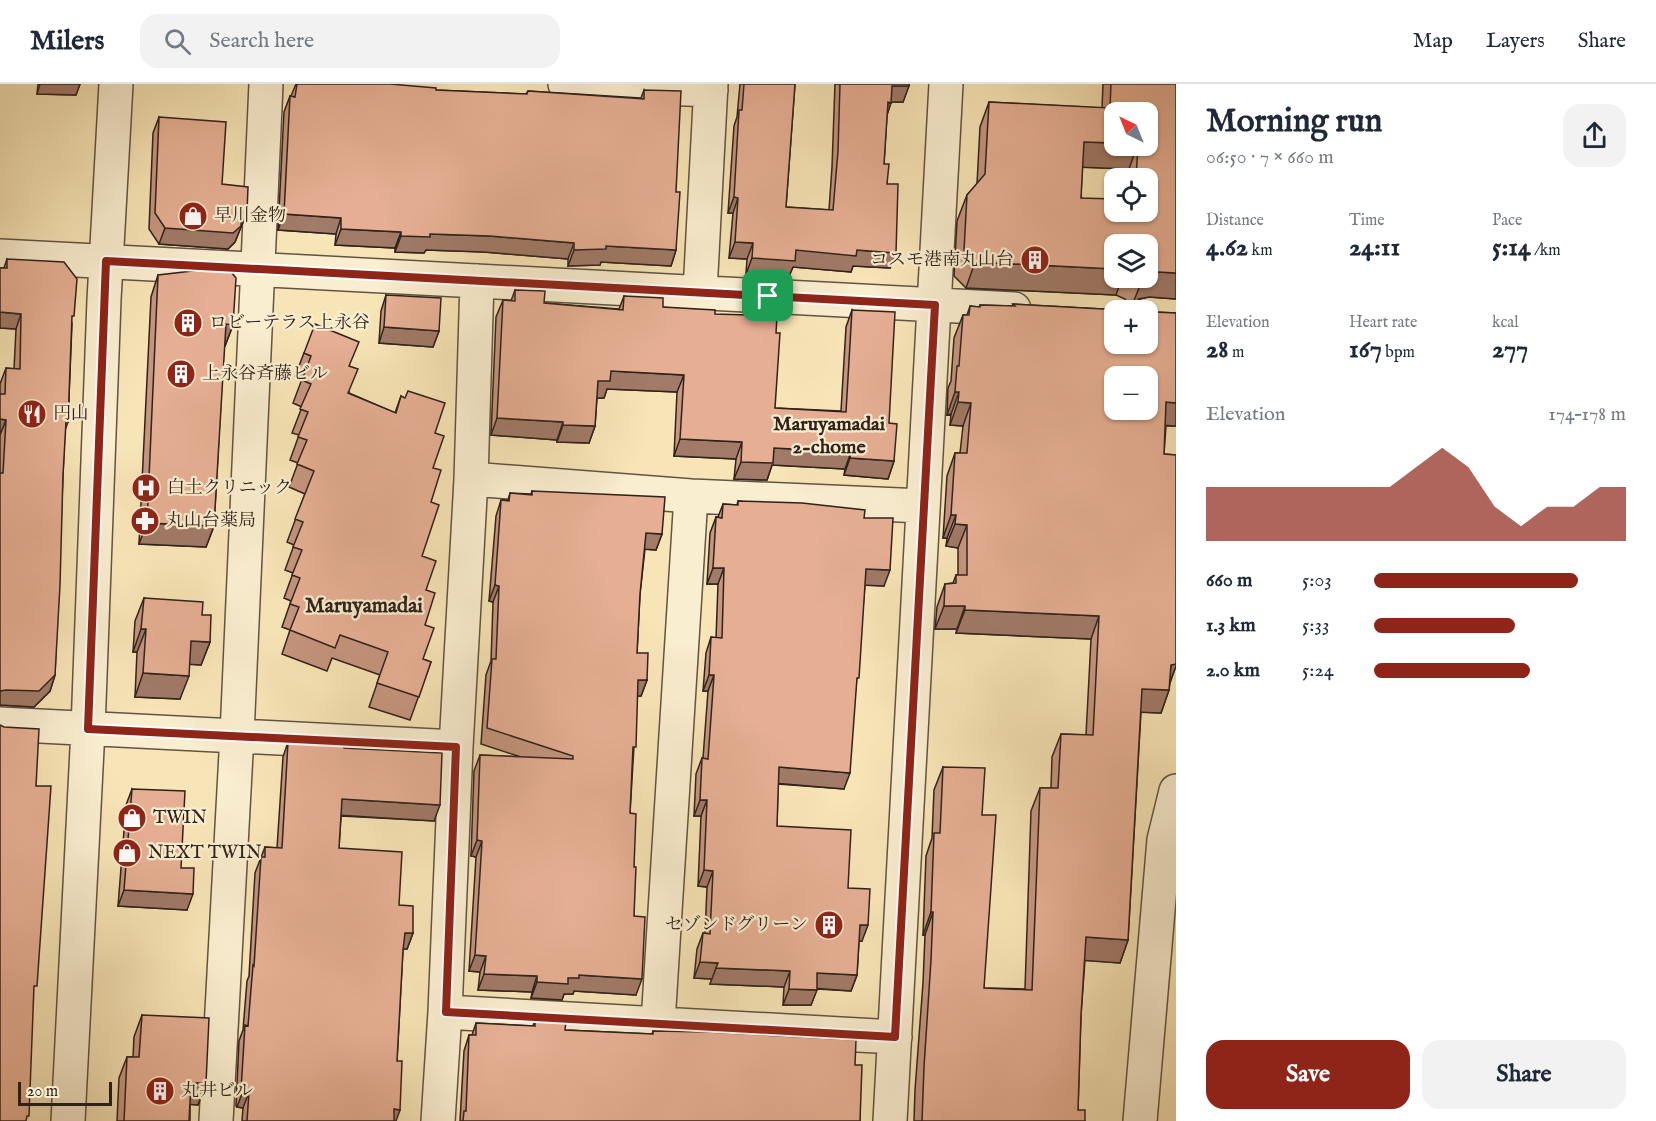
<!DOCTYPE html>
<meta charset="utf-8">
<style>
:root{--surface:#fff;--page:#f2f2f3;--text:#1f2937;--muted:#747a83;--line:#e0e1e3;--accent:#8f2418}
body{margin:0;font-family:"IM FELL English","Noto Serif JP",serif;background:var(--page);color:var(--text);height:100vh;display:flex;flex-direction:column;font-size:22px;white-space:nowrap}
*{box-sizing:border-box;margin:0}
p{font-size:20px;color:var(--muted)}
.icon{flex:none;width:33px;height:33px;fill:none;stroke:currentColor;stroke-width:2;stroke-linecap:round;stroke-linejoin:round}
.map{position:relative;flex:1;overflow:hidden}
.sheet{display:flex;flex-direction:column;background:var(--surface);width:480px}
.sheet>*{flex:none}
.needle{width:39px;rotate:317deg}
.fabs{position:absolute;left:1104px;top:18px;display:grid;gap:12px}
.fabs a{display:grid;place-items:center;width:54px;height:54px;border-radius:12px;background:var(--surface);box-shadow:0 2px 4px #0004;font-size:30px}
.scale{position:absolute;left:18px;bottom:15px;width:94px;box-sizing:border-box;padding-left:6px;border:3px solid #30221b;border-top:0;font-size:16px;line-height:21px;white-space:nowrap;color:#30221b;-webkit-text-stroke:4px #faeed0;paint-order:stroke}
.pin{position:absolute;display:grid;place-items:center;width:51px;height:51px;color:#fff;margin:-26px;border-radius:12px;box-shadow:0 3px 9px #0006}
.round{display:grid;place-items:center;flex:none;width:63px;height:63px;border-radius:18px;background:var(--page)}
.headline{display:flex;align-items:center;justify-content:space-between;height:102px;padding:0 30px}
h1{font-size:33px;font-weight:700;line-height:45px}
.figures{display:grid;grid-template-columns:repeat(3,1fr);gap:9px;height:102px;padding:6px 30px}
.figures div{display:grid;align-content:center}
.figures b{font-size:26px;font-weight:700}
.figures small{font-size:16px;font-weight:400}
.figures p{font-size:16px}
.chart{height:168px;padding:12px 30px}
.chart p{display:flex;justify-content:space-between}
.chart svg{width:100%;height:108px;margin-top:6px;fill:var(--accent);opacity:.7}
.primary-button{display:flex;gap:12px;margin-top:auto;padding:12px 30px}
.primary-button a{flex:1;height:69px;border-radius:18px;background:var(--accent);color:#fff;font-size:24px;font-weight:700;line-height:69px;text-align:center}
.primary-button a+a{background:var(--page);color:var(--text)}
ul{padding:0 30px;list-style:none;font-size:20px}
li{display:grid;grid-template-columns:96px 72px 1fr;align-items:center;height:45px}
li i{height:15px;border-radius:8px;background:var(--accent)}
header{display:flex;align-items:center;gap:36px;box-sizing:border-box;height:84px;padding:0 30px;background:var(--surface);border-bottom:2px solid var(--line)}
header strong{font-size:28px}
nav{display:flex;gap:33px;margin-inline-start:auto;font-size:21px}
.search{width:420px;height:54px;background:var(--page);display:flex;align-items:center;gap:15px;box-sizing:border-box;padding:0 21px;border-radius:18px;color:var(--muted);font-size:22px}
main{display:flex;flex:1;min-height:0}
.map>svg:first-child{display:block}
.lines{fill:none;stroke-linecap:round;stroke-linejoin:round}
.minor-casing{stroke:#625342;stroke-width:36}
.minor{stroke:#faeed0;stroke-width:33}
.wall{fill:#c6967f;stroke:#30221b;stroke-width:1.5;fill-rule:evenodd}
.shaded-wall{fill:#a17a68;stroke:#30221b;stroke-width:1.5}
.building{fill:#e6af94;stroke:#30221b;stroke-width:1.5;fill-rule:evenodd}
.route-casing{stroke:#fff;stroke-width:12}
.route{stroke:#8f2418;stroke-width:8}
.labels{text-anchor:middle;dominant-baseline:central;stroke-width:4.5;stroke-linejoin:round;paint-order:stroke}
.poi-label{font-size:18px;fill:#30221b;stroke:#faeed0;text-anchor:start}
.neighbourhood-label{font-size:20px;font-weight:bold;fill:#30221b;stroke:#faeed0}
.quarter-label{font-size:21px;font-weight:bold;fill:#30221b;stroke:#faeed0}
</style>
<header>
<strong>Milers</strong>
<div class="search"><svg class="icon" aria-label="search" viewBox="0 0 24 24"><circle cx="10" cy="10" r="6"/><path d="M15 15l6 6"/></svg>Search here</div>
<nav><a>Map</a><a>Layers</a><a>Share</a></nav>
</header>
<main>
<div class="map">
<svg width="1176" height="1037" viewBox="0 0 1176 1037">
<rect width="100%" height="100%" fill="#f8e5b7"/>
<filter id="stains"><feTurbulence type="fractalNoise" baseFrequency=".00333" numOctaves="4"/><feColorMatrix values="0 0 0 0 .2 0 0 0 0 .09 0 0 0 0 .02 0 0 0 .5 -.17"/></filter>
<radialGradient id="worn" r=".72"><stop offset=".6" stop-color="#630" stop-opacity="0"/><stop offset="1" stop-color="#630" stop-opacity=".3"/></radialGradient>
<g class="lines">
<g class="minor-casing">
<path id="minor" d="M565 0 711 6
M0 172 1014 225
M700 208 711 0
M471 395 691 412 923 422
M0 640 456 663
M445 928 895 953
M658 939 691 412
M68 1037 88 645 104 216 116 0
M216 1037 237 651 266 0
M438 1037 445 928 456 663 471 395 477 197
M890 1037 946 0
M1140 1037 1164 756 1176 707"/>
</g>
<use href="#minor" class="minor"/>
</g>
<path class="wall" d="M38 0H80L76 11 37 10Z
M296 0H390L436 6 526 10 528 7 641 14 644 6 676 108V166L671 182 601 178 600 181 568 182V175L484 168 426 166 424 169 395 168V164L335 161 336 150 278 146 284 28 290 12H291Z
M740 0H795L786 123 829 126 832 83 835 0H909L903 18H891L887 31 884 80 887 100 890 184 853 182 851 188 793 183 789 192 746 190 747 175 729 174 733 129H728L734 42 737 33Z
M1103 0H1176V215L1149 213 1139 215 1145 224 1154 228 1176 229V342H1166L1164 370 1176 371V582L1170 599 1169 606 1161 629 1141 628 1128 856 1120 879 1085 876 1081 931 1078 1026 1085 1037H914L915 1006 923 899 925 851H923L926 772 932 754 934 706 943 683 982 731 984 904 1025 905 1031 727 1040 704H1051L1052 673 1061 650 1086 651 1091 555 956 549 957 545H935L937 523 945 500 953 499 956 491H958V464L946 462 947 454H943L947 392 955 369H960L963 342 950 341 951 330 947 331 948 304 951 297 954 254 963 231H967L970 222 979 223 980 221 1012 222 1013 220 1121 226 1131 224 1125 215 1116 211 966 204 954 192 957 137 967 111 977 100 980 43 989 18 1102 24ZM1082 83 1129 85 1128 94H1148V128L1081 114ZM1114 160 1148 194H1114Z
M159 33 247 128 235 158 228 165 159 160 149 145 153 49Z
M7 175 72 239 68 338 65 346 63 391 55 591 50 607 34 623 0 621V300L6 284 14 285 16 245 0 244V184H4Z
M158 191 233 241 225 262H224L214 442 206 463 139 460 151 213Z
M515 206 544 219 619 225 624 212 663 223 715 230 775 324 841 327 846 243 852 226 889 339 894 377 888 395 844 391 845 385 772 381 767 396 734 395 736 375 674 372 677 308 607 305 604 314H597L595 342 589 359 557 358V356L491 351 496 233 503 216 511 217Z
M386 211 439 247 433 263 379 259 381 227Z
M304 269 350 282 349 309 395 329 401 312 435 349 431 418 422 472 426 506 423 575 431 578 410 636 369 623 380 591 332 574 327 587 282 570 290 546 282 543 291 517 284 514 293 489 285 486 294 461 287 458 305 410 289 403 298 379 290 376 299 351 292 349 302 323 293 319 302 295 295 292Z
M532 407 662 450 656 466 645 465 640 510 637 569 647 596 641 612H637L630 729 634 783V832L636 911 574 907 573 910H564L562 916 531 914 532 908 478 906 480 888 469 887 476 773 471 772 474 687 480 671 521 673 481 660 486 591 491 577 493 518 489 517 496 432 501 416H508L510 409 531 410Z
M738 417 864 434 884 502 865 501 856 603 844 705 778 700 777 742 848 804 862 857H859L857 891 851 907 817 905 811 921H783L784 903 710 900 712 895 694 894 697 865 703 849 705 850 707 803 698 802 701 732H694L696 690 702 674H703L708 607H703L706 569 711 553 716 554 718 500H707L710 449 716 433H718L723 420 737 421Z
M144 514 202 531 210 558 201 581 189 580 180 615 135 613 137 568H133L135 537Z
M288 658 344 664 434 737 341 732 339 764 399 821 413 849 407 865H403L397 977 396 1037H242L243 1024 237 1023 236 1022 239 957 243 946 247 897 249 892 255 789 265 763 277 764 283 673Z
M132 705 181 784 187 826 118 822 126 721Z
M142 931 206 999 198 1021 190 1020V1037H117L119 994 127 973H133L134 953Z
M535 936 565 946 652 950 653 947 855 981 860 1037H460L464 967 469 951H472L476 939 533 942Z"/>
<path class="shaded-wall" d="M40 0H80L76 11 37 10Z
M892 2H909L903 18H886Z
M888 18 891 19 886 34Z
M1084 58 1114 59V62H1137L1129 85 1075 83Z
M734 113 738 114 733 129H728Z
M242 128H247L235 158 228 165 159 160 165 144Z
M284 130 341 134 336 150 278 146Z
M341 145 401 148 395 164 335 161Z
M430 150 490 152 574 159 568 175 484 168 426 166 424 169 395 168 401 152Z
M735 158 753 159 747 175 729 174Z
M606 162 676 166 671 182 601 178 600 181 568 182 574 166Z
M796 166H857L896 169 890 184 853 182 851 188 793 183 789 192 746 190 752 174Z
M975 178 1114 185V194H1122L1116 211 966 204Z
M1158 188 1176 189V215L1149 213 1139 215 1131 224 1141 199 1146 194H1148L1149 190Z
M0 228 21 230 16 245 0 244Z
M226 240 233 241 225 262 218 261Z
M384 243 439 247 433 263 379 259Z
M611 287 684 291 677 308 607 305 604 314H592L598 297Z
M955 308H959L951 330 947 331Z
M958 318 971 319 963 342 950 341Z
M1166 318 1176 319V342L1158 341Z
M497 334 563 338 557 356 491 351Z
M0 335 6 336 0 351Z
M563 341 595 342 589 359 557 358Z
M680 355 742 358 736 375 674 372Z
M774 364 851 368 845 385 772 381 767 396 734 395 741 378Z
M850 374 894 377 888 395 844 391Z
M951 431H956L947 454H943Z
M147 439 214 442 206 463 139 460Z
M955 440 967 441 958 464 946 462Z
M646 449 662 450 656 466 640 465Z
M713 484H724L718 500H707Z
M866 485 890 486 884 502 860 501Z
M495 501 499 502 493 518 489 517Z
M944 522H965L957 545H935Z
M965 526 1099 532 1091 555 956 549Z
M141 545H146L137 568H133Z
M191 557 210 558 201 581 183 580Z
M1176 580V582L1168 603 1171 581Z
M143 589 189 592 180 615 135 613Z
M55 591 50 607 34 623 0 621V607Z
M709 591H714L708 607H703Z
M638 596H647L641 612H632Z
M1142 605 1169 606 1161 629 1134 628Z
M779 683 850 689 844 705 773 699Z
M342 715 440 721 434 737 336 731Z
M700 716H707L701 732H694Z
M477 756 482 757 476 773 471 772Z
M704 786 713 787 707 803 698 802Z
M124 806 193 810 187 826 118 822Z
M931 828H933L925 851H923Z
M860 841H868L862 857H854Z
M405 849H413L407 865H399Z
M1086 853 1128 856 1120 879 1078 876Z
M475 871 486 872 480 888 469 887Z
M700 878 718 879 712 895 694 894Z
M716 884 790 887 784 903 710 900Z
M817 889 857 891 851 907 811 904Z
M484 890 537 892 532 908 478 906Z
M579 891 642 895 636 911 574 907 573 910H564L562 916 531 914 537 898Z
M789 905 817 906 811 921H783Z
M191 999H206L198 1021 183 1020Z
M243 1007 249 1008 243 1024 237 1023Z
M394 1025 400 1026 396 1037H390Z"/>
<path class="building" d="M297 0H390L436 4V6L527 10 528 7 644 15V6L681 7 676 108H680L676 166 606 162V165L574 166V159L490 152 430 150V153L401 152V148L341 145V134L284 130 290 12 295 13Z
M744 0H795L786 123 833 126 838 67 840 0H909V2H892L891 19 888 18 884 80H889L887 100H898L896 169 857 166 856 172 796 166 795 177 752 174 753 159 735 158 738 114 734 113 739 26H742Z
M1111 0H1176V189L1158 188 1149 190 1148 191V160H1114V185L975 178 964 166 967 111 985 90 989 18 1110 24ZM1114 28H1148V62H1138L1136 94H1148V128H1114V115L1081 114 1084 58 1114 59Z
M159 33 226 38 222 100 248 103 247 128H242L241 142 233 149 165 144 155 129Z
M7 175 64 178 77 195 74 232H72L68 338H66L63 391 60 501 55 591 39 607 6 606 0 607V389H3L6 336 0 335V310H5L6 284 20 285 21 230 0 228V184H7Z
M227 183 236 194 233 241 226 240 214 442 147 439 158 191Z
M1137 194H1146L1141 199Z
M515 206 545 207 544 219 623 226 624 212 663 214V223L715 226V230L777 232 776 249H780L775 324 846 328 852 226 895 228 889 339 897 340 894 377 850 374 851 368 774 364 773 379 741 378 742 358 680 355 684 291 611 287 610 297H598L595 342 563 341V338L497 334 503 216 515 217Z
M386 211 441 214 439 247 384 243Z
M1139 215 1145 224 1154 228 1176 229V319L1166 318 1164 370 1176 371V580L1171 581 1169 606 1142 605 1128 856 1086 853 1081 931 1078 1026H1085V1037H922L924 983 931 876 933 828H931L934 749H940L943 683 985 684 982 731H996L984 904 1032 906 1040 704H1058L1061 650 1093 651 1099 532 965 526V522H944L945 500 956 499V491H967V441L955 440 956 431H951L955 369H967L971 319 958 318 959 308H955L957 282H959L963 231H969L970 222 980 223V221L1015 222 1013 220 1121 226 1131 223ZM1114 226H1148V260H1114ZM1114 292H1148V326H1114Z
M315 240 359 258 349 282 358 285 348 309 396 329 401 312 405 314 408 307 445 319 435 349 444 352 433 384 441 386 431 418 439 421 422 472 436 477 426 506 435 509 425 541 434 544 423 575 431 578 419 613 377 599 388 568 340 551 335 564 290 546 299 523 290 520 300 494 292 491 302 466 293 463 303 438 295 435 314 387 297 380 307 356 298 353 308 328 300 325 311 300 302 296 311 272 304 269Z
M532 407 665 413 662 450 646 449 640 510 637 569H648L647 596H638L636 663H633L630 729 636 730 634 783H636L634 832 645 833 642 895 579 891V894H568V900L537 898V892L484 890 486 872 475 871 482 757 477 756 480 671 573 675V672L487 644 492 575H496L499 502 495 501 501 416 509 417 510 409 532 411Z
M738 417 802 419 865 426 864 434H893L890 486 866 485 859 594H857L850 689 779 683 777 742 851 746 848 804 870 805 868 841H860L857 891 817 889V906L789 905 790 887 716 884 718 879 700 878 703 849 710 850 713 787 704 786 707 716H700L702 674 708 675 714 591H709L711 553 722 554 724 484H713L716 433 722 434 723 420 738 421Z
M144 514 203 518 202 531H211L210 558 191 557 189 592 143 589 146 545H141Z
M0 641 4 643 39 645 36 702H51L37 902H34L29 1032H27L26 1037H0Z
M288 658 344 661V664L442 669 440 721 342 715 339 764 402 768 399 821 413 822V849H405L403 866 397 977H402L400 1026 394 1025V1037H247L249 1008 243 1007 241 1006 245 941 248 942 253 881 254 882 261 773H265V763L282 764Z
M132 705 185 707 181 784H194L193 810 124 806Z
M142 931 209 934 206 999H191L189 1037H124L127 973H139Z
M535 936 566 937 565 946 653 950V947L708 948 856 956 855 981H862L860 1037H463L464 1027H466L469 951H476V939L535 942Z"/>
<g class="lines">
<g class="route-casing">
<path id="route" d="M106 177 935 221 895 953 446 928 456 663 88 645Z"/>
</g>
<use href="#route" class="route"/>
</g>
<defs>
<g id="shop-disc" transform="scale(1.5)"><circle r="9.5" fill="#8f2418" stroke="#faeed0"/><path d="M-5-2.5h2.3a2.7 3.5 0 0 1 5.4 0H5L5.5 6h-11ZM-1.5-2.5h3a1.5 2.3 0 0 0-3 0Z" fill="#fff"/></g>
<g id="building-disc" transform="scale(1.5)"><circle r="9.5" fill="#8f2418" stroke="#faeed0"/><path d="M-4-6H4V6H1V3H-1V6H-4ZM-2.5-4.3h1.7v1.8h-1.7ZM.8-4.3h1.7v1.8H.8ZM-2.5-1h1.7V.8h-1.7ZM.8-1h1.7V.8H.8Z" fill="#fff"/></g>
<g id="restaurant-disc" transform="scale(1.5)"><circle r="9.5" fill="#8f2418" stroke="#faeed0"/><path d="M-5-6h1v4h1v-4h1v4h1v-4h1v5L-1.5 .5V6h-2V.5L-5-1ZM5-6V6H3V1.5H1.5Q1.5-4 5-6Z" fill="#fff"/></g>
<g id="hospital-disc" transform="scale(1.5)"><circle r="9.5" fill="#8f2418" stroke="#faeed0"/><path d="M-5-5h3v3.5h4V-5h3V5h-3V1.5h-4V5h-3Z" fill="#fff"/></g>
<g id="pharmacy-disc" transform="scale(1.5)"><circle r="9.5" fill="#8f2418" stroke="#faeed0"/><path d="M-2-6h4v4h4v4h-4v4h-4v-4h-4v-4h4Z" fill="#fff"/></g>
</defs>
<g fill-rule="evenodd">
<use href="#shop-disc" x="193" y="132"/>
<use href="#building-disc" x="1035" y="176"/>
<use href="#building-disc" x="188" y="239"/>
<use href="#building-disc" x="181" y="290"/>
<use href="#restaurant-disc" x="32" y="330"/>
<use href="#hospital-disc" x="146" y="404"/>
<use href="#pharmacy-disc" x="145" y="437"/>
<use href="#shop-disc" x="132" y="734"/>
<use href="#shop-disc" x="127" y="769"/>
<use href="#building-disc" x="829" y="841"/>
<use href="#building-disc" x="160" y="1007"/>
</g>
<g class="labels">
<g class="poi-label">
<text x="214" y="132">早川金物</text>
<text x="1014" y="176" text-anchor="end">コスモ港南丸山台</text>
<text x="209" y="239">ロビーテラス上永谷</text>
<text x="202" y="290">上永谷斉藤ビル</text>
<text x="53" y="330">円山</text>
<text x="167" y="404">白土クリニック</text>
<text x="166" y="437">丸山台薬局</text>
<text x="153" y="734">TWIN</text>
<text x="148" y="769">NEXT TWIN</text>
<text x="808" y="841" text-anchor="end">セゾンドグリーン</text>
<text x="181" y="1007">丸井ビル</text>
</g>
<g class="neighbourhood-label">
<text x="829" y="340">Maruyamadai<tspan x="829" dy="23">2-chome</tspan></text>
</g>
<g class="quarter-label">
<text x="364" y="522">Maruyamadai</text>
</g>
</g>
<rect width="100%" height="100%" filter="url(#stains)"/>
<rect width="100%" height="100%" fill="url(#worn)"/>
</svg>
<div class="fabs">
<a><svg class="needle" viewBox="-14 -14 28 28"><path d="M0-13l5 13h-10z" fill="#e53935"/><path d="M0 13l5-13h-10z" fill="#747a83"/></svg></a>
<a><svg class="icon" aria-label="locate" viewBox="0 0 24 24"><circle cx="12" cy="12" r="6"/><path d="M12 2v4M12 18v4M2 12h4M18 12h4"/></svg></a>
<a><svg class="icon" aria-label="layers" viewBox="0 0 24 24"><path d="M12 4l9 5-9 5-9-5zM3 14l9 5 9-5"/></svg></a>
<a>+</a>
<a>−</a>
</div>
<div class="scale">20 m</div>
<div class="pin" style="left:768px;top:212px;background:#1e9e55"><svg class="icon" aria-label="arrive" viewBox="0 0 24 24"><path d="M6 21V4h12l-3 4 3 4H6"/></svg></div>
</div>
<section class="sheet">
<div class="headline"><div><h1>Morning run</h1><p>06:50 · 7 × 660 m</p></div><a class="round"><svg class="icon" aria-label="share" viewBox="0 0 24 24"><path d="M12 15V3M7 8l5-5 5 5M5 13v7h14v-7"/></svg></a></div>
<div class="figures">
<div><p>Distance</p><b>4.62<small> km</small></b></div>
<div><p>Time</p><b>24:11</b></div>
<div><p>Pace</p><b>5:14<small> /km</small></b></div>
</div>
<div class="figures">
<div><p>Elevation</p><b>28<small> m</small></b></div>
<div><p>Heart rate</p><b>167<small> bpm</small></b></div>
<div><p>kcal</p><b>277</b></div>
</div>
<div class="chart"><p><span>Elevation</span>174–178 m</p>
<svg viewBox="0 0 160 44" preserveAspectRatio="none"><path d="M0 44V22L10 22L20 22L30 22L40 22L50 22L60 22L70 22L80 14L90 6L100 14L110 30L120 38L130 30L140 30L150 22L160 22V44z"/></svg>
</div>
<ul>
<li><b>660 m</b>5:03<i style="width:81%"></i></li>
<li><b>1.3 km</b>5:33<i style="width:56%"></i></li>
<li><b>2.0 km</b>5:24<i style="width:62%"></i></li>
</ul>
<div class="primary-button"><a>Save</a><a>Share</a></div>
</section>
</main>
